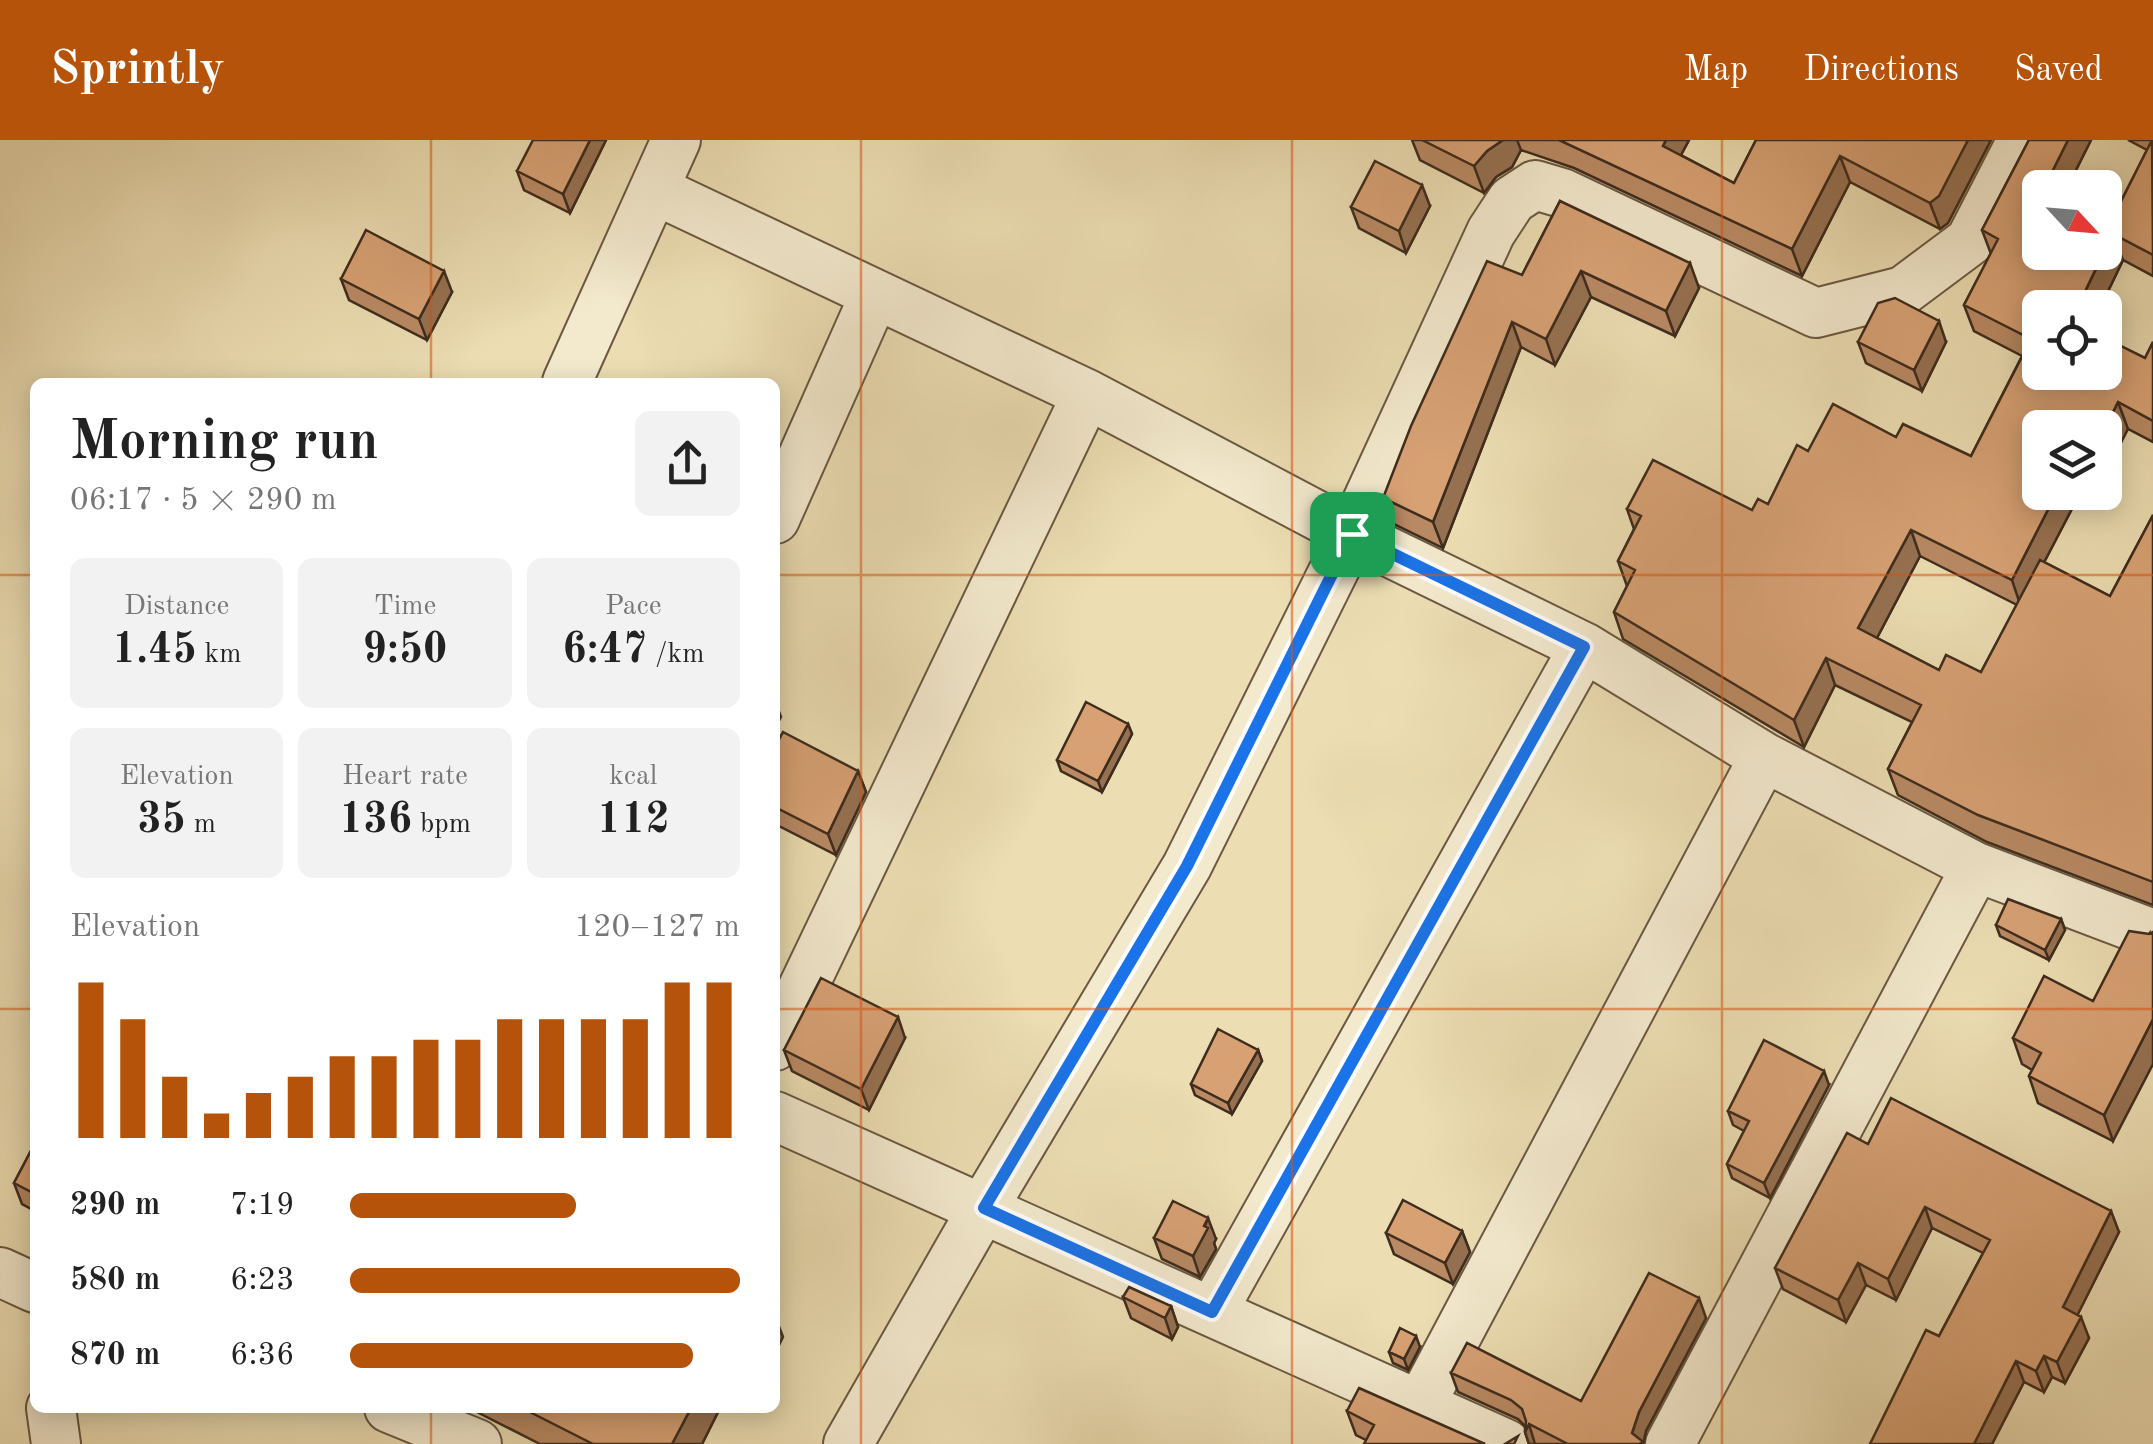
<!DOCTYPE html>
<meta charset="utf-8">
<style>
:root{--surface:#fff;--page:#f2f2f2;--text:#222;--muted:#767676;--accent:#b45309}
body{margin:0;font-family:"Old Standard TT",serif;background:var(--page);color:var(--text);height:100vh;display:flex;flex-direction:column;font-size:38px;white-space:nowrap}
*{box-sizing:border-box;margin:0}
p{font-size:32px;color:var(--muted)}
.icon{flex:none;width:55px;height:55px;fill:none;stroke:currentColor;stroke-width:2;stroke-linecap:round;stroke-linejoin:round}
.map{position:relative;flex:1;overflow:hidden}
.details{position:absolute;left:30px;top:238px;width:750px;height:1035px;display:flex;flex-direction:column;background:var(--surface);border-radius:15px;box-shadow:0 5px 25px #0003}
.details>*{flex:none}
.needle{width:65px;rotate:116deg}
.tools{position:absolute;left:2022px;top:30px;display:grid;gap:20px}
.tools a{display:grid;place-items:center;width:100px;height:100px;border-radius:15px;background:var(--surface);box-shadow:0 5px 25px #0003;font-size:50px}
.pin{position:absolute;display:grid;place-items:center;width:85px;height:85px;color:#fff;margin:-42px;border-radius:20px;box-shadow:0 5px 15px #0006}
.round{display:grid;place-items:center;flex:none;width:105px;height:105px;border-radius:15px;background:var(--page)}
.head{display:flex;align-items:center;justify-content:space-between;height:170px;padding:0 40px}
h1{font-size:55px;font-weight:600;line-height:75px}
.stats{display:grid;grid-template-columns:repeat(3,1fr);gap:15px;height:170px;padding:10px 40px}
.stats div{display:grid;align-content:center;border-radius:15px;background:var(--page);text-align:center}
.stats b{font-size:42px;font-weight:600}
.stats small{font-size:28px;font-weight:400}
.stats p{font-size:28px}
.chart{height:280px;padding:20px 40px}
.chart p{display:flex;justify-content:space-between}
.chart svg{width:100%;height:180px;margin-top:10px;stroke:var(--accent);stroke-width:6}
ul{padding:0 40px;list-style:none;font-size:32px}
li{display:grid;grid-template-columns:160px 120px 1fr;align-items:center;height:75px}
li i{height:25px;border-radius:12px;background:var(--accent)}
header{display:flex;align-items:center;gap:60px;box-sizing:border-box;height:140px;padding:0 50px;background:var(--accent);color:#fff}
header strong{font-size:48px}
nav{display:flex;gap:55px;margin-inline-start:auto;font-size:35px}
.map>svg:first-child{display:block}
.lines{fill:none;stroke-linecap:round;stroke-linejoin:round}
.minor-casing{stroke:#6a5842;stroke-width:52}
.minor{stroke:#f3e9cd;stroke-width:48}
.wall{fill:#b98a64;stroke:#3e2c1d;stroke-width:2.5;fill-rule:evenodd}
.shaded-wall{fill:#967151;stroke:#3e2c1d;stroke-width:2.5}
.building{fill:#d7a174;stroke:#3e2c1d;stroke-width:2.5}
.route-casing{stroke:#fff;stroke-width:20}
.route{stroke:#1a73e8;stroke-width:12}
.grid{fill:none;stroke:#d7540e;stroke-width:2.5;stroke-opacity:0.55}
</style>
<header>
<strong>Sprintly</strong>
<nav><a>Map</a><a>Directions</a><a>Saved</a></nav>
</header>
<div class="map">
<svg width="2153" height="1304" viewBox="0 0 2153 1304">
<rect width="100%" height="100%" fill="#ecddb2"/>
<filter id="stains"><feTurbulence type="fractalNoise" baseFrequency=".002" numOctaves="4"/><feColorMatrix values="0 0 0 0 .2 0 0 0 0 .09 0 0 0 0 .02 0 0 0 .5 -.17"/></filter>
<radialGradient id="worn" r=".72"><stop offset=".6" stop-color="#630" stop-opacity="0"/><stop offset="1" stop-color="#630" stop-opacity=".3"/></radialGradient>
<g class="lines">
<g class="minor-casing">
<path id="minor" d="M655 50 1087 254 1352 394 1584 507 1764 617 1976 727 2153 794
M567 242 676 0
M775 379 875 154
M775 906 1087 254
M775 976 1506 1304
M0 1132 35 1148
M1212 1172 1584 507
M1420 1265 1764 617
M51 1268 56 1304
M389 1268 477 1304
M848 1304 983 1068 1187 726 1352 394 1491 92 1512 60 1535 45 1562 53 1816 173 1903 151 1970 101 2022 0
M1670 1304 1976 727"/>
</g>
<use href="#minor" class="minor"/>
</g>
<path class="wall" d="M606 0 570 73 524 50 517 31Z
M1412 0H1689L1681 15 1734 43 1756 0H1991L1948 83 1940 89 1850 42 1802 136 1574 28 1521 10 1512 27 1496 37 1484 53 1420 20Z
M2029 0H2091L2067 48H2040V112L2107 89 2147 10 2128 0H2153V136L2123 120 2100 168H2040L2145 218 2153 202V302L2128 289 2105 288 2040 352H2096L2088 367 2076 361 2044 422 2110 456 2153 375V765L1987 702 1898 655 1888 629 1912 582 1835 545 1804 607 1623 499 1614 472 1627 446 1618 421 1634 389 1627 369 1752 370 1768 364 1808 311 1896 297 1971 316 2022 216 1974 191 1964 165 1991 114 1982 90ZM1920 416 2017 465 1981 532 1939 530 1877 498Z
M1560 61 1699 148 1675 196 1591 157 1555 225 1521 207 1443 408 1392 383 1383 358 1522 135Z
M1430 66 1406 113 1359 88 1351 67Z
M341 139 452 152 427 200 349 160Z
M1858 202H1946L1922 251 1866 223Z
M1128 584 1132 594 1102 652 1061 631 1057 620Z
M775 607 858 631 866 652 836 715 775 684Z
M2061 779 2065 790 2049 820 2000 796 1996 785Z
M2149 794 2113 1001 2038 963 2029 936 2032 930 2022 924 2013 898 2093 861Z
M905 898 869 970 792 931 784 910Z
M1258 910 1262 921 1232 974 1195 955 1191 944Z
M1829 945 1770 1058 1732 1038 1727 1024 1744 991 1733 985 1728 971Z
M35 1003V1071L22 1064 14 1043Z
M1868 1004 2119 1092 2077 1175 2089 1198 2065 1243 2052 1237 2044 1252 2024 1242 1992 1304H1870L1939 1196 1983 1113 1932 1088 1896 1160 1866 1145 1846 1182 1783 1149 1775 1128Z
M1462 1091 1470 1112 1453 1144 1394 1114 1386 1093Z
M1154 1098 1216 1099 1214 1103 1216 1109 1200 1137 1162 1119Z
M1123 1157 1171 1166 1178 1187 1172 1199 1131 1178Z
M1706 1178 1646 1291 1643 1304H1529L1525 1292V1286L1518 1279 1458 1252 1451 1233 1581 1261Z
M1420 1207 1408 1230 1393 1223 1389 1212Z
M469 1268H720L702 1304H540Z
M1347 1271 1485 1304 1366 1300 1356 1295Z"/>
<path class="shaded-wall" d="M590 0H606L570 73 563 54Z
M1503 0H1517L1521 10 1512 27 1496 37 1484 53 1474 26 1487 11Z
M1666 0H1689L1672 32 1663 6Z
M1968 0H1991L1948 83 1940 89 1930 63Z
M2068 0H2091L2067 48H2044Z
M1840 16 1850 42 1802 136 1792 109Z
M1422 45 1430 66 1406 113 1399 91Z
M2113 94 2123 120 2100 168H2077Z
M1690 123 1699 148 1675 196 1666 171Z
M444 131 452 152 427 200 419 179Z
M1581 131 1591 157 1555 225 1546 199Z
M1939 181 1946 202 1922 251 1914 230Z
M1512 182 1521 207 1443 408 1433 382Z
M2118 262 2128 289 2105 334V288Z
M2057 352H2073L2076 361 2021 467 2012 440Z
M2083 352H2096L2088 367Z
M1911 390 1920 416 1868 515 1858 488Z
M1826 518 1835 545 1804 607 1794 580Z
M775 561 781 577 775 588Z
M1128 584 1132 594 1102 652 1098 641Z
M858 631 866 652 836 715 828 694Z
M2061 779 2065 790 2049 820 2045 810Z
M898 877 905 898 869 970 861 949Z
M2153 879V924L2113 1001 2104 975Z
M1258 910 1262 921 1232 974 1228 963Z
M1824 931 1829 945 1770 1058 1764 1043Z
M1925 1067 1932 1088 1896 1160 1888 1139Z
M2111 1071 2119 1092 2071 1188 2063 1167Z
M1208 1078 1216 1099 1214 1103 1216 1109 1200 1137 1193 1116Z
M1462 1091 1470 1112 1453 1144 1445 1123Z
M1858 1123 1866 1145 1846 1182 1838 1160Z
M1699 1158 1706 1178 1646 1291 1643 1304H1636L1632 1293 1639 1272Z
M1171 1166 1178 1187 1172 1199 1165 1178Z
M775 1176 783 1197 775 1213Z
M2081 1177 2089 1198 2065 1243 2057 1222Z
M1416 1196 1420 1207 1408 1230 1404 1219Z
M2044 1216 2052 1237 2044 1252 2036 1231Z
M2016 1221 2024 1242 1992 1304H1974Z
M691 1268H720L702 1304H672Z
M1529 1284 1535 1304H1529L1525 1292Z"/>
<path class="building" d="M533 0H590L563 54 517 31Z
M1422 0H1503L1487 11 1474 26Z
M1559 0H1666L1663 6 1734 43 1756 0H1968L1939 56 1930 63 1840 16 1792 109Z
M2029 0H2068L2044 48H2040V112H2104L2077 168H2040V232H2105V198L2145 218 2153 202V281L2118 262 2105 288H2040V352H2057L2012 440 1911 390 1858 488 1939 530 1946 515 1981 532 2040 420 2110 456 2153 375V742L1978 675 1888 629 1921 565 1826 518 1794 580 1614 472 1635 430 1618 421 1641 376 1627 369 1653 320 1752 370 1758 359 1768 364 1797 305 1808 311 1833 264 1896 297 1903 284 1971 316 2031 199 1964 165 1998 99 1982 90Z
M2152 0 2153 115 2113 94 2105 110V88L2107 89Z
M1375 21 1422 45 1399 91 1351 67Z
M1560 61 1690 123 1666 171 1581 131 1546 199 1512 182 1433 382 1383 358 1411 286 1487 121 1522 135Z
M366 90 444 131 419 179 341 139Z
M1895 158 1939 181 1914 230 1858 202 1878 163Z
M1086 562 1128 584 1098 641 1057 620Z
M783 592 858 631 828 694 775 667V607Z
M2008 759 2061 779 2045 810 1996 785Z
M2129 791 2149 794 2153 792V879L2104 975 2029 936 2041 913 2013 898 2044 836 2093 861Z
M821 838 898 877 861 949 784 910Z
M1218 889 1258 910 1228 963 1191 944Z
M1764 900 1824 931 1764 1043 1727 1024 1749 981 1728 971Z
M1891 958 2111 1071 2063 1167 2081 1177 2057 1222 2044 1216 2036 1231 2016 1221 1974 1304H1870L1926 1190 1939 1196 1990 1100 1925 1067 1888 1139 1858 1123 1838 1160 1775 1128 1847 993 1868 1004Z
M35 1003V1054L14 1043Z
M1403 1060 1462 1091 1445 1123 1386 1093Z
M1173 1061 1208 1078 1204 1086 1208 1088 1193 1116 1154 1098Z
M1649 1133 1699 1158 1639 1272 1632 1293 1642 1301 1640 1304H1568L1529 1284 1525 1292 1526 1281 1522 1269 1511 1260 1451 1233 1467 1203 1581 1261Z
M1129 1147 1171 1166 1165 1178 1123 1157Z
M1400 1188 1416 1196 1404 1219 1389 1212Z
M1359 1248 1485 1304H1364L1374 1285 1347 1271Z
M522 1268H691L672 1304H593Z
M1518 1296 1514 1304H1505Z"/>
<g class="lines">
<g class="route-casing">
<path id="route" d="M1352 394 1584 507 1212 1172 984 1068 1187 726Z"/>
</g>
<use href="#route" class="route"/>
</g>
<path class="grid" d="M431 0V242M861 0V1304M1292 0V1304M1722 0V1304M0 435H35M775 435H2153M0 869H35M775 869H2153M431 1268V1304"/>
<rect width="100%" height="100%" filter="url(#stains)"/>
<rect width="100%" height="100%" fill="url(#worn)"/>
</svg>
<div class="tools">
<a><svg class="needle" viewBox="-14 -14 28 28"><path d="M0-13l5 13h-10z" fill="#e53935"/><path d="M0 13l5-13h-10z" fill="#767676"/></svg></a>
<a><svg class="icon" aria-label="locate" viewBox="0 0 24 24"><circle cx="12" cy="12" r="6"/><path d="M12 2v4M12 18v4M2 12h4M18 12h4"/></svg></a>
<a><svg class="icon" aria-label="layers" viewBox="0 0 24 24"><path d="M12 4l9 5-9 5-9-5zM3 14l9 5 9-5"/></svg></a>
</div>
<div class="pin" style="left:1352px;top:394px;background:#1e9e55"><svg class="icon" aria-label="arrive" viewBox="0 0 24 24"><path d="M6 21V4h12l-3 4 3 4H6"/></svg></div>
<section class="details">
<div class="head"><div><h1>Morning run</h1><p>06:17 · 5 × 290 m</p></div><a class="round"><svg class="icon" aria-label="share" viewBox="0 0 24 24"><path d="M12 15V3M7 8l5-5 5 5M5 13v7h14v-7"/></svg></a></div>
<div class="stats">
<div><p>Distance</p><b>1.45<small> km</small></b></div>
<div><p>Time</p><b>9:50</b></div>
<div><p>Pace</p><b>6:47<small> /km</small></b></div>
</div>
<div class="stats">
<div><p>Elevation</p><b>35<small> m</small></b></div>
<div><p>Heart rate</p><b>136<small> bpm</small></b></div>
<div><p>kcal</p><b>112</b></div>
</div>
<div class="chart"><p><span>Elevation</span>120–127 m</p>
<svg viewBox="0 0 160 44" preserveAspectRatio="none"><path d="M5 44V6M15 44V15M25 44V29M35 44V38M45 44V33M55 44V29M65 44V24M75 44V24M85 44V20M95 44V20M105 44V15M115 44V15M125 44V15M135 44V15M145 44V6M155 44V6"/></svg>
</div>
<ul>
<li><b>290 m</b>7:19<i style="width:58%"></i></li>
<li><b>580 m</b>6:23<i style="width:100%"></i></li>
<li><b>870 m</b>6:36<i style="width:88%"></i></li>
</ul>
</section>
</div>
